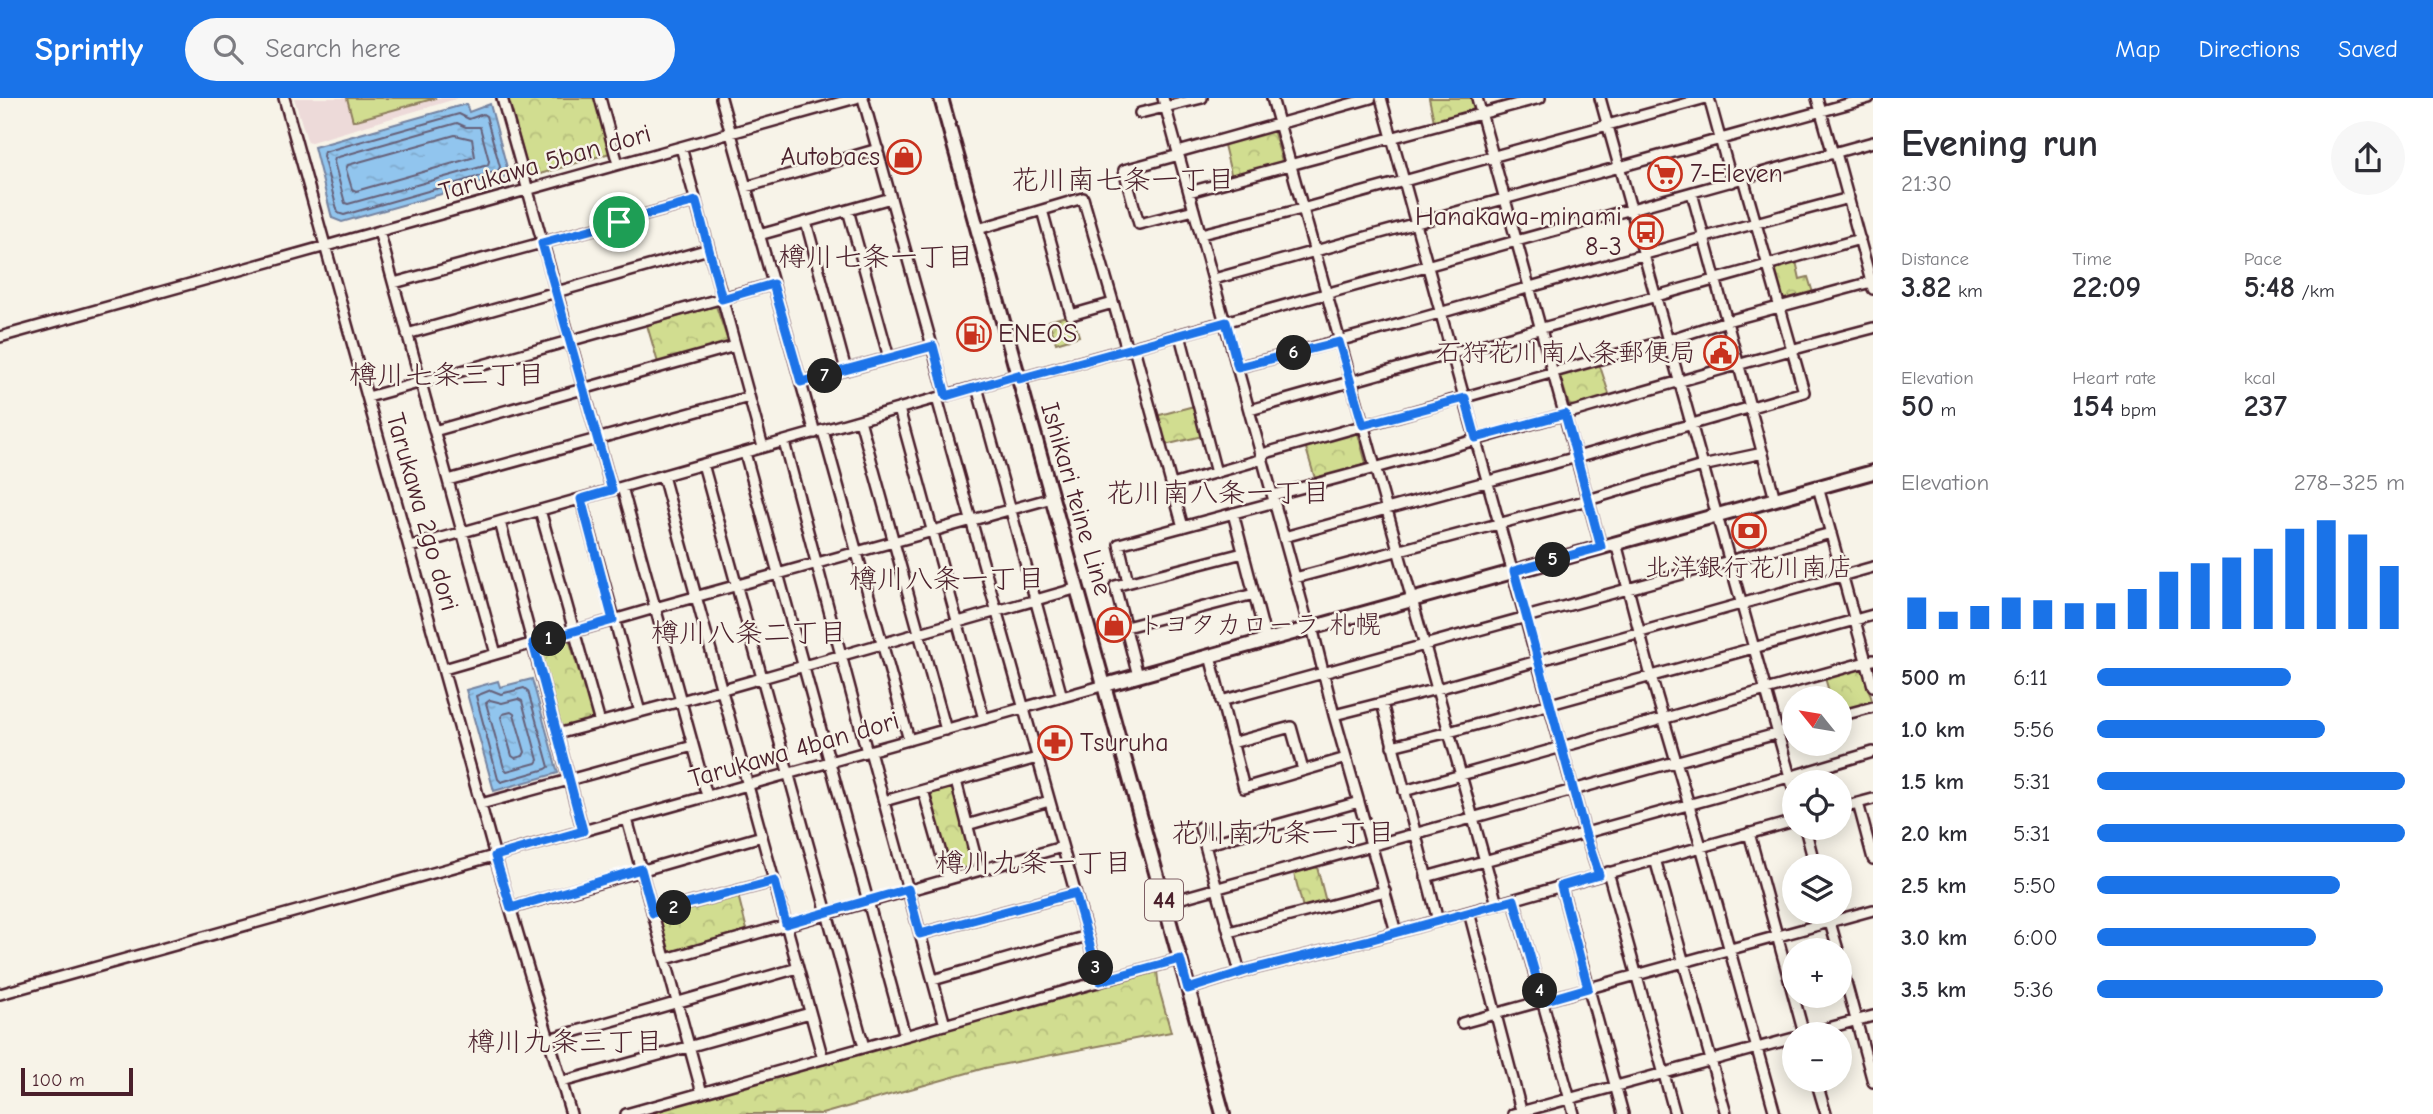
<!DOCTYPE html>
<meta charset="utf-8">
<style>
:root{--surface:#fff;--page:#f7f7f7;--text:#2b2b33;--muted:#7c7c81;--accent:#1a73e8}
body{margin:0;font-family:"Comic Neue","Klee One",sans-serif;background:var(--page);color:var(--text);height:100vh;display:flex;flex-direction:column;font-size:26px;white-space:nowrap}
*{box-sizing:border-box;margin:0}
p{font-size:23px;color:var(--muted)}
.icon{flex:none;width:38px;height:38px;fill:none;stroke:currentColor;stroke-width:2;stroke-linecap:round;stroke-linejoin:round}
.map{position:relative;flex:1;overflow:hidden}
.side{display:flex;flex-direction:column;background:var(--surface);width:560px}
.side>*{flex:none}
.needle{width:46px;rotate:300deg}
.buttons{position:absolute;left:1782px;top:588px;display:grid;gap:14px}
.buttons a{display:grid;place-items:center;width:70px;height:70px;border-radius:50%;background:var(--surface);box-shadow:0 4px 18px #0003;font-size:35px}
.scale{position:absolute;left:21px;bottom:18px;width:112px;box-sizing:border-box;padding-left:7px;border:4px solid #4a1f2b;border-top:0;font-size:19px;line-height:24px;white-space:nowrap;color:#4a1f2b;-webkit-text-stroke:5px #f7f3e8;paint-order:stroke}
.pin{position:absolute;display:grid;place-items:center;width:60px;height:60px;color:#fff;margin:-30px;border:4px solid #fff;border-radius:50%;box-shadow:0 2px 7px #0007}
.km{position:absolute;width:35px;height:35px;margin:-18px;border-radius:50%;background:#222;color:#fff;font-size:19px;line-height:35px;text-align:center}
.round{display:grid;place-items:center;flex:none;width:74px;height:74px;border-radius:37px;background:var(--page)}
.head{display:flex;align-items:center;justify-content:space-between;height:119px;padding:0 28px}
h1{font-size:38px;font-weight:800;line-height:52px}
.figures{display:grid;grid-template-columns:repeat(3,1fr);gap:10px;height:119px;padding:7px 28px}
.figures div{display:grid;align-content:center}
.figures b{font-size:30px;font-weight:800}
.figures small{font-size:19px;font-weight:400}
.figures p{font-size:19px}
.chart{height:196px;padding:14px 28px}
.chart p{display:flex;justify-content:space-between}
.chart svg{width:100%;height:126px;margin-top:7px;stroke:var(--accent);stroke-width:6}
ul{padding:0 28px;list-style:none;font-size:23px}
li{display:grid;grid-template-columns:112px 84px 1fr;align-items:center;height:52px}
li i{height:18px;border-radius:9px;background:var(--accent)}
header{display:flex;align-items:center;gap:42px;box-sizing:border-box;height:98px;padding:0 35px;background:var(--accent);color:#fff}
header strong{font-size:33px}
nav{display:flex;gap:38px;margin-inline-start:auto;font-size:24px}
.search{width:490px;height:63px;background:var(--page);display:flex;align-items:center;gap:18px;box-sizing:border-box;padding:0 24px;border-radius:38px;color:var(--muted);font-size:26px}
main{display:flex;flex:1;min-height:0}
.map>svg:first-child{display:block}
.built{fill:#eddad9}
.forest{fill:url(#forest-crowns);stroke:#8e7e5e;stroke-width:2}
.pitch{fill:#d1dd90;stroke:#8e7e5e;stroke-width:2}
.water{fill:url(#water-ripples);stroke:#7583a0;stroke-width:2}
.lines{fill:none;stroke-linecap:round;stroke-linejoin:round}
.shore{stroke:#666179;stroke-width:2}
.minor-casing{stroke:#4a1f2b;stroke-width:14}
.major-casing{stroke:#4a1f2b;stroke-width:18}
.minor{stroke:#f7f3e8;stroke-width:9}
.major{stroke:#f7f3e8;stroke-width:12}
.route-casing{stroke:#fff;stroke-width:14}
.route{stroke:#1a73e8;stroke-width:9}
.labels{text-anchor:middle;dominant-baseline:central;stroke-width:5;stroke-linejoin:round;paint-order:stroke}
.shield{fill:#f7f3e8;stroke:#7e5f64;stroke-width:2}
.shield-label{font-size:24px;font-weight:bold;fill:#4a1f2b}
.poi-label{font-size:26px;fill:#4a1f2b;stroke:#f7f3e8;text-anchor:start}
.street-label{font-size:26px;fill:#4a1f2b;stroke:#f7f3e8}
.neighbourhood-label{font-size:28px;fill:#4a1f2b;stroke:#f7f3e8}
</style>
<header>
<strong>Sprintly</strong>
<div class="search"><svg class="icon" aria-label="search" viewBox="0 0 24 24"><circle cx="10" cy="10" r="6"/><path d="M15 15l6 6"/></svg>Search here</div>
<nav><a>Map</a><a>Directions</a><a>Saved</a></nav>
</header>
<main>
<div class="map">
<svg width="1873" height="1016" viewBox="0 0 1873 1016">
<defs>
<pattern id="forest-crowns" width="20" height="18" patternUnits="userSpaceOnUse" patternTransform="scale(1.75)"><rect width="20" height="18" fill="#d1dd90"/><path d="M2 6a3 3 0 1 1 6 0M12 15a3 3 0 1 1 6 0" fill="none" stroke="#b5bd7c"/></pattern>
<pattern id="water-ripples" width="26" height="14" patternUnits="userSpaceOnUse" patternTransform="scale(1.75)"><rect width="26" height="14" fill="#91c5ee"/><path d="M2 4q2-2 4 0t4 0M15 11q2-2 4 0t4 0" fill="none" stroke="#7fa9cc"/></pattern>
</defs>
<rect width="100%" height="100%" fill="#f7f3e8"/>
<filter id="ink" filterUnits="userSpaceOnUse"><feTurbulence type="fractalNoise" baseFrequency=".0143" numOctaves="2"/><feDisplacementMap in="SourceGraphic" scale="14" xChannelSelector="R" yChannelSelector="G"/><feConvolveMatrix kernelMatrix="1 2 1 2 8 2 1 2 1" color-interpolation-filters="sRGB"/></filter>
<g filter="url(#ink)">
<path class="built" d="M294 0H459L308 45Z"/>
<path class="forest" d="M508 0H595L610 55 530 79Z
M1429 0H1471L1474 9 1471 14 1434 23Z
M1271 33 1274 35 1282 63 1281 66 1232 80 1224 47Z
M1796 163 1800 181 1808 179 1813 195 1786 202 1783 201 1774 169Z
M716 208 728 243 727 245 658 265 647 227Z
M1066 218 1068 223 1074 222 1079 238 1056 245 1049 223Z
M1599 265 1610 299 1586 310 1569 307 1560 278 1563 275Z
M1194 308 1202 338 1165 347 1156 318Z
M1357 332 1367 369 1316 384 1305 347Z
M568 542 570 544 593 619 591 622 563 630 561 628 540 553 541 550Z
M1862 570 1872 602 1870 605 1839 613V600H1831L1825 580Z
M950 690 953 691 974 767 972 770 954 775 951 773 930 698 932 695Z
M1317 769 1326 804 1303 810 1294 775Z
M738 797 747 832 671 854 668 852 659 821 661 818Z
M1157 873 1159 891 1171 934 985 970 822 1016H637Z"/>
<path class="pitch" d="M347 0H436L353 23Z"/>
<path class="water" d="M466 6 469 14 490 6 509 77 342 124 332 120 314 49Z
M532 581 558 675 494 693 466 592 498 583 500 589Z"/>
<g class="lines">
<path class="shore" d="M459 16 469 21 483 16 486 18 500 69 498 73 344 117 338 115 323 58 324 54Z
M457 25 466 29H480L489 63 488 67 348 106 345 105 334 64 335 60Z
M455 37 472 41 475 59 356 93 352 91 346 71 348 67Z
M524 590 528 593 549 669 546 671 501 684 498 681 476 598 491 592 501 596Z
M518 601 522 603 538 662 536 665 507 673 504 670 486 605 490 602 502 605Z
M511 614 514 616 525 654 523 658 515 660 512 658 501 619 503 616Z"/>
<g class="minor-casing">
<path id="minor" d="M284 0 495 758 571 1016
M502 0 612 392
M600 0 618 66
M721 0 815 335
M863 0 946 298
M1163 0 1309 530
M1272 0 1497 806
M1381 0 1585 735 1599 777
M1477 0 1601 449
M1600 0 1794 693
M1709 0 1732 84
M1817 0 1833 56
M1140 15 1202 0
M681 49 763 349
M1178 54 1371 0
M1836 55 1873 191
M1179 57 1124 72 1139 126 1194 112
M746 89 878 51
M1189 94 1540 0
M1692 95 1775 401
M848 112 889 260
M1042 112 1071 217 1113 205
M806 124 846 272
M978 131 1083 100 1127 252
M379 133 496 556
M1201 136 1302 111 1706 0
M759 137 891 100
M1214 181 1869 0
M394 185 696 103
M407 236 709 151
M1180 237 1216 375
M0 239 856 0
M1134 250 1183 429
M1238 269C1443 218 1644 153 1849 100
M1019 281 1873 44
M801 284 933 248
M977 289 1062 599
M368 299 773 186
M937 300 1100 883
M899 311 984 621
M1250 312 1860 141
M860 322 946 632
M434 333 735 248
M823 333 909 642
M784 344 867 654
M745 355 905 938
M1262 356 1668 242 1727 223 1871 184
M703 366 864 949
M663 378 823 961
M448 382 749 299
M1172 387 1263 361
M622 389 707 698
M1818 389 1873 588
M1273 397C1474 346 1672 282 1873 230
M581 401 640 614
M540 412 600 625
M1233 415 1266 542
M500 424 583 733
M1284 439 1577 359 1804 294 1743 80
M1616 445 1651 578 1701 748 1775 1016
M410 449 1018 277
M1295 480 1588 402 1702 368 1763 355
M1128 484 1119 446 1275 404
M1126 529 1254 496
M1312 529 1334 617 1437 591 1873 469
M1210 558 1244 690 1346 660
M444 571 655 510 1052 400
M1138 578 1115 488 1243 455
M1221 603 1831 435
M1382 605 1438 823
M1334 617 1396 834
M1839 618 1873 609
M557 636 681 603 1078 490
M1232 645 1291 629 1303 672
M1392 648 1449 634 1873 517
M870 653 945 927
M956 683 979 772
M923 692 948 780
M1404 693 1873 562
M884 703 1037 660
M1858 705 1873 761
M481 706 693 648
M1839 710 1873 701
M627 721 702 995
M967 727 1049 703
M1200 729 1240 875
M1805 730 1815 768
M1749 735 1804 936
M1205 747 1359 704
M1655 761 1726 1016
M1608 774 1675 1016
M1426 779 1789 679 1873 654
M1561 788 1623 1016
M1514 802 1574 1016
M1164 805 1794 631
M511 810 762 738
M1469 814 1522 1016
M1827 814 1838 852
M653 815 775 783
M1229 834 1385 793
M920 836 1075 795
M1839 859 1873 984
M666 861 1062 749
M933 882 1087 838
M1188 891 1252 871 1369 842 1794 723
M0 896 1105 587
M1462 925 1873 812
M1806 936 1873 918
M549 941 798 870
M1816 982 1826 1016
M562 984 810 915
M626 1016 1180 861
M1513 1016 1794 940"/>
</g>
<g class="major-casing">
<path id="major" d="M941 0 1223 1016
M1105 587 1873 374"/>
</g>
<use href="#minor" class="minor"/>
<use href="#major" class="major"/>
</g>
</g>
<g class="lines" filter="url(#ink)">
<g class="route-casing">
<path id="route" d="M696 103 722 201 773 186 801 284 933 248 946 298 1018 277 1019 281 1226 224 1238 269 1339 244 1363 327 1465 300 1476 340 1565 316 1601 449 1514 473 1585 735 1599 777 1561 788 1588 890 1543 903 1514 802 1369 842 1252 871 1188 891 1180 861 1100 883 1075 795 920 836 908 791 786 826 775 783 653 815 641 771 511 810 495 758 583 733 533 545 613 522 581 401 612 392 542 145Z"/>
</g>
<use href="#route" class="route"/>
</g>
<defs>
<g id="shop-ring" transform="scale(1.75)"><circle r="9.5" fill="#f7f3e8" stroke="#c8321e" stroke-width="1.5"/><path d="M-5-2.5h2.3a2.7 3.5 0 0 1 5.4 0H5L5.5 6h-11ZM-1.5-2.5h3a1.5 2.3 0 0 0-3 0Z" fill="#c8321e"/></g>
<g id="supermarket-ring" transform="scale(1.75)"><circle r="9.5" fill="#f7f3e8" stroke="#c8321e" stroke-width="1.5"/><path d="M-6-5.5h2.5l.6 2H6L4.5 2H-2.5L-4.4-4H-6ZM-1.5 3.2a1.3 1.3 0 1 0 .1 0ZM3 3.2a1.3 1.3 0 1 0 .1 0Z" fill="#c8321e"/></g>
<g id="bus-ring" transform="scale(1.75)"><circle r="9.5" fill="#f7f3e8" stroke="#c8321e" stroke-width="1.5"/><path d="M-5-6H5V4H4V6H2V4H-2V6H-4V4H-5ZM-3.5-4V0h7V-4ZM-3.5 1.2v1.5H-2V1.2ZM2 1.2v1.5H3.5V1.2Z" fill="#c8321e"/></g>
<g id="fuel-ring" transform="scale(1.75)"><circle r="9.5" fill="#f7f3e8" stroke="#c8321e" stroke-width="1.5"/><path d="M-5.5-6h7V0h2V4h1.3V-2.5L3-4.5l.8-.8L6-3V5H2.5V1h-1V6h-7ZM-4.2-4.7v3.2H.2V-4.7Z" fill="#c8321e"/></g>
<g id="civic-ring" transform="scale(1.75)"><circle r="9.5" fill="#f7f3e8" stroke="#c8321e" stroke-width="1.5"/><path d="M-.6-6.5H3V-4.5H.6V-3L4-1V1h2V6H-6V1h2V-1L-.6-3ZM-1.2 2.5V6h2.4V2.5Z" fill="#c8321e"/></g>
<g id="bank-ring" transform="scale(1.75)"><circle r="9.5" fill="#f7f3e8" stroke="#c8321e" stroke-width="1.5"/><path d="M-6-4H6V4H-6ZM0-2.3a2.3 2.3 0 1 0 0 4.6a2.3 2.3 0 1 0 0-4.6Z" fill="#c8321e"/></g>
<g id="pharmacy-ring" transform="scale(1.75)"><circle r="9.5" fill="#f7f3e8" stroke="#c8321e" stroke-width="1.5"/><path d="M-2-6h4v4h4v4h-4v4h-4v-4h-4v-4h4Z" fill="#c8321e"/></g>
</defs>
<g fill-rule="evenodd">
<use href="#shop-ring" x="904" y="59"/>
<use href="#supermarket-ring" x="1665" y="76"/>
<use href="#bus-ring" x="1646" y="134"/>
<use href="#fuel-ring" x="974" y="236"/>
<use href="#civic-ring" x="1721" y="255"/>
<use href="#bank-ring" x="1749" y="433"/>
<use href="#shop-ring" x="1114" y="527"/>
<use href="#pharmacy-ring" x="1055" y="645"/>
</g>
<g class="labels">
<rect class="shield" x="1145" y="781.5" width="38" height="41" rx="5"/>
<g class="shield-label">
<text x="1164" y="802">44</text>
</g>
<g class="poi-label">
<text x="880" y="59" text-anchor="end">Autobacs</text>
<text x="1690" y="76">7-Eleven</text>
<text x="1622" y="119" text-anchor="end">Hanakawa-minami<tspan x="1622" dy="30">8-3</tspan></text>
<text x="998" y="236">ENEOS</text>
<text x="1696" y="255" text-anchor="end">石狩花川南八条郵便局</text>
<text x="1749" y="470" text-anchor="middle">北洋銀行花川南店</text>
<text x="1138" y="527">トヨタカローラ 札幌</text>
<text x="1080" y="645">Tsuruha</text>
</g>
<g class="street-label">
<text transform="translate(545 65) rotate(-16)">Tarukawa 5ban dori</text>
<text transform="translate(1076 401) rotate(74)">Ishikari teine Line</text>
<text transform="translate(422 414) rotate(74)">Tarukawa 2go dori</text>
<text transform="translate(794 652) rotate(-16)">Tarukawa 4ban dori</text>
</g>
<g class="neighbourhood-label">
<text x="1123" y="82">花川南七条一丁目</text>
<text x="876" y="159">樽川七条一丁目</text>
<text x="447" y="277">樽川七条三丁目</text>
<text x="1218" y="395">花川南八条一丁目</text>
<text x="947" y="481">樽川八条一丁目</text>
<text x="749" y="535">樽川八条二丁目</text>
<text x="1283" y="735">花川南九条一丁目</text>
<text x="1034" y="765">樽川九条一丁目</text>
<text x="565" y="944">樽川九条三丁目</text>
</g>
</g>
</svg>
<div class="buttons">
<a><svg class="needle" viewBox="-14 -14 28 28"><path d="M0-13l5 13h-10z" fill="#e53935"/><path d="M0 13l5-13h-10z" fill="#7c7c81"/></svg></a>
<a><svg class="icon" aria-label="locate" viewBox="0 0 24 24"><circle cx="12" cy="12" r="6"/><path d="M12 2v4M12 18v4M2 12h4M18 12h4"/></svg></a>
<a><svg class="icon" aria-label="layers" viewBox="0 0 24 24"><path d="M12 4l9 5-9 5-9-5zM3 14l9 5 9-5"/></svg></a>
<a>+</a>
<a>−</a>
</div>
<div class="scale">100 m</div>
<div class="pin" style="left:619px;top:124px;background:#1e9e55"><svg class="icon" aria-label="arrive" viewBox="0 0 24 24"><path d="M6 21V4h12l-3 4 3 4H6"/></svg></div>
<b class="km" style="left:549px;top:541px">1</b>
<b class="km" style="left:674px;top:810px">2</b>
<b class="km" style="left:1096px;top:870px">3</b>
<b class="km" style="left:1540px;top:893px">4</b>
<b class="km" style="left:1553px;top:462px">5</b>
<b class="km" style="left:1294px;top:255px">6</b>
<b class="km" style="left:825px;top:278px">7</b>
</div>
<section class="side">
<div class="head"><div><h1>Evening run</h1><p>21:30</p></div><a class="round"><svg class="icon" aria-label="share" viewBox="0 0 24 24"><path d="M12 15V3M7 8l5-5 5 5M5 13v7h14v-7"/></svg></a></div>
<div class="figures">
<div><p>Distance</p><b>3.82<small> km</small></b></div>
<div><p>Time</p><b>22:09</b></div>
<div><p>Pace</p><b>5:48<small> /km</small></b></div>
</div>
<div class="figures">
<div><p>Elevation</p><b>50<small> m</small></b></div>
<div><p>Heart rate</p><b>154<small> bpm</small></b></div>
<div><p>kcal</p><b>237</b></div>
</div>
<div class="chart"><p><span>Elevation</span>278–325 m</p>
<svg viewBox="0 0 160 44" preserveAspectRatio="none"><path d="M5 44V33M15 44V38M25 44V36M35 44V33M45 44V34M55 44V35M65 44V35M75 44V30M85 44V24M95 44V21M105 44V19M115 44V16M125 44V9M135 44V6M145 44V11M155 44V22"/></svg>
</div>
<ul>
<li><b>500 m</b>6:11<i style="width:63%"></i></li>
<li><b>1.0 km</b>5:56<i style="width:74%"></i></li>
<li><b>1.5 km</b>5:31<i style="width:100%"></i></li>
<li><b>2.0 km</b>5:31<i style="width:100%"></i></li>
<li><b>2.5 km</b>5:50<i style="width:79%"></i></li>
<li><b>3.0 km</b>6:00<i style="width:71%"></i></li>
<li><b>3.5 km</b>5:36<i style="width:93%"></i></li>
</ul>
</section>
</main>
